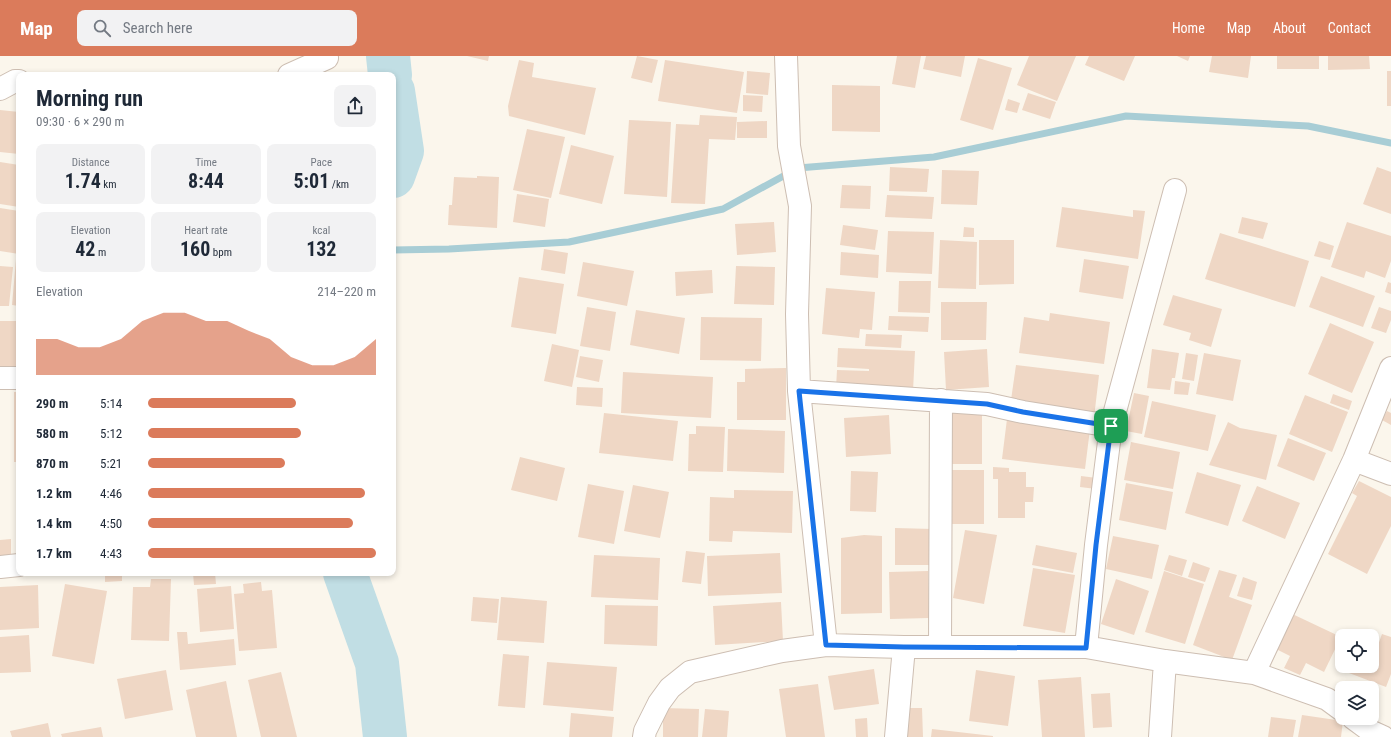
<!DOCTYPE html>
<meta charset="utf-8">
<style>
:root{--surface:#fff;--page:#f2f2f3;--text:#1f2937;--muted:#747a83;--accent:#db7b5b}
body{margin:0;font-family:"Roboto Condensed",sans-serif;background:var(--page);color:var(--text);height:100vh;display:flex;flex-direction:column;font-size:15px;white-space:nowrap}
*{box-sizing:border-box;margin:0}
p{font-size:13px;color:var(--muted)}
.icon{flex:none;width:22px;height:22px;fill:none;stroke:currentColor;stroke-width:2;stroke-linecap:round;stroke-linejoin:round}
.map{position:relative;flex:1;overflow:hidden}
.sheet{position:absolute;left:16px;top:16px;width:380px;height:504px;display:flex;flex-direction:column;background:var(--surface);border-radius:8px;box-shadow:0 2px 6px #0003}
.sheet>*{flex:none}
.controls{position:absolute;left:1335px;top:573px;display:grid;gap:8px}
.controls a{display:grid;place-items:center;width:44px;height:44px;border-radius:8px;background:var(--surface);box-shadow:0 2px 6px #0003;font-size:20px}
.pin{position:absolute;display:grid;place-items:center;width:34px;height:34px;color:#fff;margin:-17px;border-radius:8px;box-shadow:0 2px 6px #0006}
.round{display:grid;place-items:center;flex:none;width:42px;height:42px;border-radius:8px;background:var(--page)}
.overview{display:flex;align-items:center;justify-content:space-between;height:68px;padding:0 20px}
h1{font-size:22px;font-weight:700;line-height:30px}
.stats{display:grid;grid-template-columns:repeat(3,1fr);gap:6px;height:68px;padding:4px 20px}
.stats div{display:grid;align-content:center;border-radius:8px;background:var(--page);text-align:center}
.stats b{font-size:20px;font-weight:700}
.stats small{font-size:11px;font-weight:400}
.stats p{font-size:11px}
.chart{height:112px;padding:8px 20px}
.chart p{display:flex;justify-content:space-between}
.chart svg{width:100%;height:72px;margin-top:4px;fill:var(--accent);opacity:.7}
ul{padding:0 20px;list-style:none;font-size:13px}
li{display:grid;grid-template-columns:64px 48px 1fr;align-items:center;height:30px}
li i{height:10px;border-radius:5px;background:var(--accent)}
header{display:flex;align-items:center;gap:24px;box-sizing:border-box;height:56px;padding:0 20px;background:var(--accent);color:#fff}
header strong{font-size:19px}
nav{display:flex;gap:22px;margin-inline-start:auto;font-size:14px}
.search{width:280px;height:36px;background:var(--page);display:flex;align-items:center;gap:10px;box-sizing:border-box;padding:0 14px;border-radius:8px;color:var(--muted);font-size:15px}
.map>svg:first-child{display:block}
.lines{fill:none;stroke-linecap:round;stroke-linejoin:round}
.stream{stroke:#a8cdd5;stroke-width:7}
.river{stroke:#c1dee4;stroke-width:44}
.building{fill:#efd7c5}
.minor-casing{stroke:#cdbeb2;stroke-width:24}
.minor{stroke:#fff;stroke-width:22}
.route-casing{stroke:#fff;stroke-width:8}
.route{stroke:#1a73e8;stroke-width:5}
</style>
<header>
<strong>Map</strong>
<div class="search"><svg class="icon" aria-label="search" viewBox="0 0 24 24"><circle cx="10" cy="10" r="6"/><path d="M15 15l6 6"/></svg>Search here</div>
<nav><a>Home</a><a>Map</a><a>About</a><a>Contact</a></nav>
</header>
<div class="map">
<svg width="1391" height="681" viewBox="0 0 1391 681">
<rect width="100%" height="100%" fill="#fbf6ec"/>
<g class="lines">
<path class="stream" d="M393 194 449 193 569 186 723 153 798 112 934 101 1126 60 1308 70 1391 87"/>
<path class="river" d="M388 0 390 19
M393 35 402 95 393 120
M345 517 377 607 385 681"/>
</g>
<path class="building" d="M467 0H489L488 5Z
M637 0 658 4 652 27 631 22Z
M897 0H921L915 32 892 28Z
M926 0H965L961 21 923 13Z
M1029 0H1076L1057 45 1017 29Z
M1089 0H1135L1124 25 1085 9Z
M1177 0H1190L1188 5Z
M1212 0H1251L1248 22 1209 16Z
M1277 0H1319V13H1277Z
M1328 0H1369L1370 13 1328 14Z
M978 2 1012 12 993 74 960 64Z
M519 4 534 7 532 21 596 32 585 79 509 60 508 50Z
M665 4 744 16 737 57 658 45Z
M747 15 770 17 768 39 746 37Z
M1387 15H1391V50H1387Z
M832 29 880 30V76L832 75Z
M1028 37 1056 46 1050 63 1022 54Z
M743 39 763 40 762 56 743 55Z
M1008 43 1020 47 1017 57 1005 54Z
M0 54 19 56V98L0 96Z
M700 59 737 61 735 84 709 83 705 148 671 147 676 68 699 69Z
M629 64 671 66 667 141 624 138Z
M767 65V82H737V66Z
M527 73 565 81 551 142 513 134Z
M571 89 614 100 602 148 559 138Z
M0 106 19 109V151L0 148Z
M890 111 929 113 927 136 889 135Z
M1377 111 1391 116V158L1363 148Z
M942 114 979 115 977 149 941 148Z
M477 120 499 121 497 172 448 169 449 149H452L454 121 477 122Z
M842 129 871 130 870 153 840 152Z
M517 138 549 143 545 171 513 166Z
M887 139 934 141 932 163 885 161Z
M1062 151 1133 161V154L1145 155 1138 203 1056 191Z
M0 152 19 155V198L0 195Z
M1242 161 1268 167 1263 183 1238 177Z
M774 166 776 196 737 199 735 168Z
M1347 166 1391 180V205L1385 222 1366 215 1364 222 1331 211Z
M843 169 878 174 875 194 840 189Z
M964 171 974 172V181H963Z
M888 175 934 176 932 218 886 216Z
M1220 177 1309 205 1295 251 1205 223Z
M940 184 977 186 976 233 938 232Z
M979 184H1014V228L979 229Z
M1319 185 1334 190 1330 204 1314 200Z
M544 193 568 197 565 218 541 214Z
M841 196 879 199 878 222 840 219Z
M16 203H19V250L12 249Z
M1084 203 1129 210 1123 243 1079 236Z
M583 206 634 215 627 250 577 240Z
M0 210 13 211 9 250H0Z
M736 210 775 211 774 249 734 248Z
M712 214 713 237 676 240 675 216Z
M1321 220 1375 240 1363 271 1309 251Z
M519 221 564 228 556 278 511 271Z
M899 225H931L930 257 898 256Z
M1388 226 1391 227V238L1385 236Z
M826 232 875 236 872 274 860 273 859 282 822 278Z
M1173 239 1222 253 1211 291 1189 284 1191 277 1163 269Z
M941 246H987L986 284H941Z
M587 251 616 256 610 295 580 290Z
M1379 251 1391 255V264L1386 277 1371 272Z
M636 254 685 262 679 298 630 289Z
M1050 257 1110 266 1104 308 1019 297 1024 261 1049 265Z
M889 260 929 261 928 276 888 274Z
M701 261 762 262 761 305 700 304Z
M0 265H19V310H0Z
M1330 267 1374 286 1352 337 1308 318Z
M866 278 902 279 901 292 865 290Z
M552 288 579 294 572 331 544 325Z
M838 292 915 295 913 335 836 332 837 314 869 315V313L837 311Z
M987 293 989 331 946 334 944 296Z
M1152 293 1179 297 1175 322H1172L1170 334 1147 332Z
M1186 297 1198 299 1194 325 1182 323Z
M1204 297 1241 304 1233 345 1196 338Z
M580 300 603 304 599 326 576 321Z
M1016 309 1099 319 1094 362 1010 351Z
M786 312V364H737V326H745V313Z
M623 316 713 321 711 362 621 357Z
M1175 325 1190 327 1188 339 1174 338Z
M577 331 603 332 602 351 576 349Z
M14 336H19V406H14Z
M1134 337 1149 340 1142 378 1126 375Z
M1333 338 1352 345 1349 354 1330 347Z
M1305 339 1348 356 1332 396 1289 378Z
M1152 345 1216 359 1208 395 1144 381Z
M1387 355 1391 357V369L1382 364Z
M947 356H982V408H946Z
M604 357 678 365 673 405 599 397Z
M889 359 891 398 846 401 844 362Z
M1007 363 1090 373 1085 413 1002 403Z
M1228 366 1240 372 1277 379 1266 424 1209 409Z
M696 370 725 371 723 416 688 415 689 378H696Z
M728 373 785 375 784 417 727 415Z
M1288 382 1326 397 1314 425 1277 410Z
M1131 386 1180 396 1173 433 1124 424Z
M520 401 565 412 557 445 511 434Z
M993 411 1009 412V416H1026V431H1034L1033 446H1025V462H998V423H993Z
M947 414H984V468H947Z
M851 415 878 416 876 456 850 455Z
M1197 416 1241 429 1228 470 1185 457Z
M1081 420 1097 422 1096 433 1080 431Z
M1359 425 1391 441V470L1367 518 1328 498 1357 440 1352 437Z
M1126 427 1173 436 1166 474 1119 464Z
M588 428 624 435 614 488 578 481Z
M633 429 669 436 660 482 624 475Z
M1257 430 1300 447 1285 483 1242 465Z
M734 434 793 435 792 477 733 475 732 486 709 485 710 441 734 442Z
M895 472 933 473 932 509H895Z
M965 474 997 479 984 548 953 542Z
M864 479 882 480V557L841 558V482Z
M1113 480 1159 489 1152 523 1106 513Z
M11 483V504L0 505V484Z
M1036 489 1077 497 1073 517 1032 509Z
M686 495 705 497 701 528 682 526Z
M780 497 782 537 708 540 707 500Z
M594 499 660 502 658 544 591 541Z
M1169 499 1187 504 1182 520 1164 514Z
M1193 506 1210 512 1205 526 1188 521Z
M1033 512 1075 519 1065 577 1023 570Z
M1219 514 1237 519 1229 541 1218 537 1252 549 1232 604 1193 589Z
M928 515 929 562 890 563 889 516Z
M1164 515 1204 528 1185 588 1145 576Z
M105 517H122V525L105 526Z
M193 517H215L216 528 194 529Z
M1243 521 1257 526 1252 544 1237 540Z
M151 523H171L169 585 131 584 133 531H150Z
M1116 523 1149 535 1134 579 1101 568Z
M261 526 262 535 272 534 277 592 239 595 234 538 244 537 243 528Z
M65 528 107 535 94 608 52 600Z
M38 529 39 572 0 574V531Z
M231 530 234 573 200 576 197 533Z
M473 541 499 543 497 567 471 565Z
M501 541 547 545 544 587 497 584Z
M781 546 783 585 715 589 713 550Z
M605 549 658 550 657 590 604 588Z
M1286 555 1341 581 1324 616 1306 607 1300 619 1284 612 1290 600 1270 590Z
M177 576H187L188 588 234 583 236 609 180 614Z
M1382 578 1391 581V618L1386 631 1349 617 1352 610H1372V590L1377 592Z
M29 579 31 616 0 617V581Z
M503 598 529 600 525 652 498 650Z
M547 606 617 611 613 655 543 649Z
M874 613 879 648 834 654 828 620Z
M166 614 173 654 125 663 117 623Z
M976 614 1015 620 1008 670 969 665Z
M281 616 297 681H261L248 624Z
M1081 621 1085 681H1042L1038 624Z
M226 625 237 681H196L186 634Z
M818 628 825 681H786L779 633Z
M1110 637 1112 671 1093 672 1091 638Z
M663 652 699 653 698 681H663Z
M905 652H922L923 681H905Z
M705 653 729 655 727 681H702Z
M571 657 614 661 612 681H569Z
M1302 659 1343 665 1341 681H1298Z
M1271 661 1296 664 1293 681H1268Z
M867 662 868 681H856L855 663Z
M48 667 51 681H12L10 675Z
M101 671 103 681H62L61 678Z
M932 673 993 680V681H931Z"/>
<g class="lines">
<g class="minor-casing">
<path id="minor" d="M786 0 789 90 800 150 797 258 799 335 826 589
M289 19 327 2
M0 33 15 25H19
M0 322H19
M799 335 987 348 1023 356 1111 370
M1354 404 1391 418
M0 511 19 509
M940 591 941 344
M1086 591 1096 489 1111 370 1175 134
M1254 617 1354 404 1391 312
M1353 662 1372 676 1383 681
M644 681 645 675 659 647 670 632 690 616 782 595 826 589 904 591H1086L1165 605 1254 617 1327 643 1342 654
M896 681 904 591
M1160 681 1165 605"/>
</g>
<use href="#minor" class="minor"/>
</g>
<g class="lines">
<g class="route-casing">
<path id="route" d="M799 335 987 348 1023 356 1111 370 1096 489 1086 592 904 591 826 589Z"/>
</g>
<use href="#route" class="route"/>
</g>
</svg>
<div class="controls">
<a><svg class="icon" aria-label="locate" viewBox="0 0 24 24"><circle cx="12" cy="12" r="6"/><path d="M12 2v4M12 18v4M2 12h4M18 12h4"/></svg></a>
<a><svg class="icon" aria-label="layers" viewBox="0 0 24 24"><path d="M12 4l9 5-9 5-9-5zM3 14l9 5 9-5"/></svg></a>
</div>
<div class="pin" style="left:1111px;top:370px;background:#1e9e55"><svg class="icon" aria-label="arrive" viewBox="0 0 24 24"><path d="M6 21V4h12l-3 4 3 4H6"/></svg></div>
<section class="sheet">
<div class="overview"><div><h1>Morning run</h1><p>09:30 · 6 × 290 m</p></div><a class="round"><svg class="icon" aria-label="share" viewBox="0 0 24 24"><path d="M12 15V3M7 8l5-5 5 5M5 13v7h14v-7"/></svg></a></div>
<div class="stats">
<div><p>Distance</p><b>1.74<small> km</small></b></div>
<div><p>Time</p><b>8:44</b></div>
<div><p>Pace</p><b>5:01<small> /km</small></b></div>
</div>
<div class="stats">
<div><p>Elevation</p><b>42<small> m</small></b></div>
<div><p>Heart rate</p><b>160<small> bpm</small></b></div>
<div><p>kcal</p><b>132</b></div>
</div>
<div class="chart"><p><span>Elevation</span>214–220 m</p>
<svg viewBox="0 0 160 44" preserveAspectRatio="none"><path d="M0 44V22L10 22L20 27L30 27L40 22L50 11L60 6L70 6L80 11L90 11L100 17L110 22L120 33L130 38L140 38L150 33L160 22V44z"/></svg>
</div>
<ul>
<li><b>290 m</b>5:14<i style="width:65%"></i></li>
<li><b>580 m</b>5:12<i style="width:67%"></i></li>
<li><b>870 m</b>5:21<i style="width:60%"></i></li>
<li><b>1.2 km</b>4:46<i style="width:95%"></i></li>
<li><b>1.4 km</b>4:50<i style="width:90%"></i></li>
<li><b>1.7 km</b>4:43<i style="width:100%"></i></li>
</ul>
</section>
</div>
